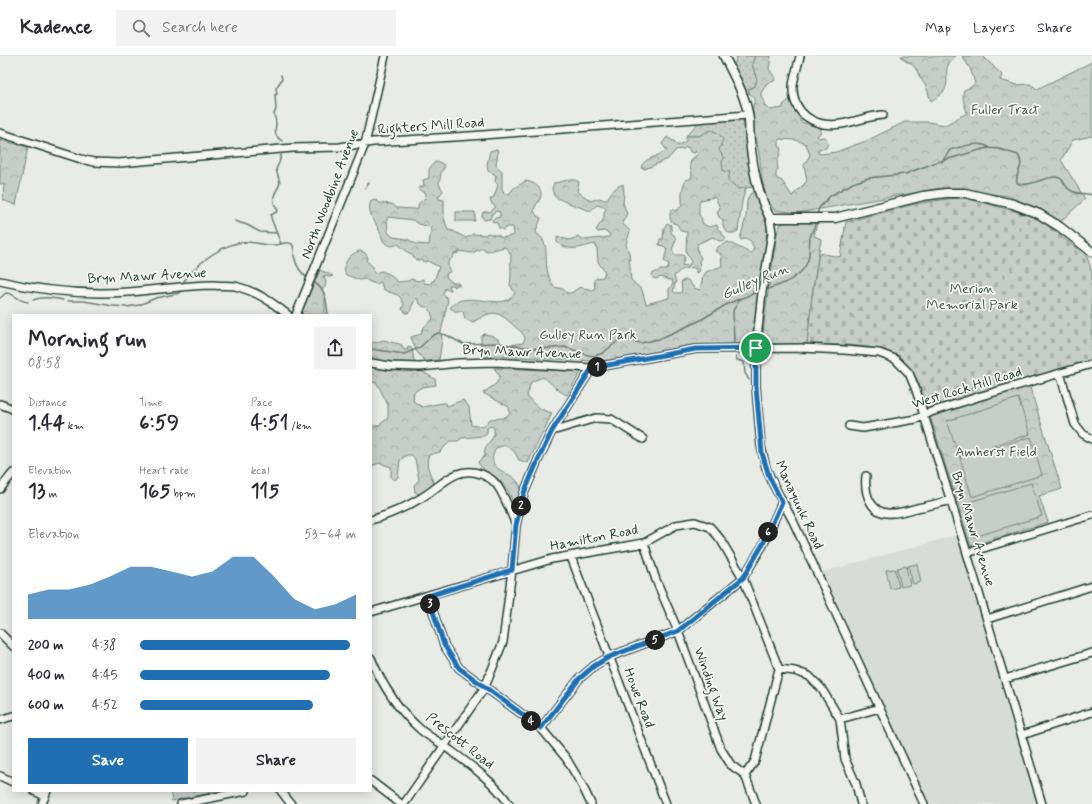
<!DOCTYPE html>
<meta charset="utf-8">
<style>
:root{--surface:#fff;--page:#f2f2f3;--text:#2b2b33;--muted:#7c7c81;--line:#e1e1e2;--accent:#1f6fb2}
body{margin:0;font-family:Mynerve,sans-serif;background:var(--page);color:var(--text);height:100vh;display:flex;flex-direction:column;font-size:15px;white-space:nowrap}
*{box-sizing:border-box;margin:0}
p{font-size:13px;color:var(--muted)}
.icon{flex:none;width:22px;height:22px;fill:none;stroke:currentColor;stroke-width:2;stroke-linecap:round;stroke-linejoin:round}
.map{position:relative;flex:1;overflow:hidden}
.panel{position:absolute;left:12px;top:258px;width:360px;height:478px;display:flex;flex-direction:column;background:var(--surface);border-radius:0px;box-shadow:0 2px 10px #0003}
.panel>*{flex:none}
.pin{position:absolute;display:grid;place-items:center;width:34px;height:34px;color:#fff;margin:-17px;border:2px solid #fff;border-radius:50%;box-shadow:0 1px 4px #0007}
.km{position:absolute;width:20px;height:20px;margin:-10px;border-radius:50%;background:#222;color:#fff;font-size:11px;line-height:20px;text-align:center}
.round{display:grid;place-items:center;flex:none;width:42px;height:42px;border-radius:0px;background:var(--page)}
.head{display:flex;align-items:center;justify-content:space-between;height:68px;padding:0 16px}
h1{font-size:22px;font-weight:800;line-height:30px}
.metrics{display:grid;grid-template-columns:repeat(3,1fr);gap:6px;height:68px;padding:4px 16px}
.metrics div{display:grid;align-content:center}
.metrics b{font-size:20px;font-weight:800}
.metrics small{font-size:11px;font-weight:400}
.metrics p{font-size:11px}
.chart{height:112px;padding:8px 16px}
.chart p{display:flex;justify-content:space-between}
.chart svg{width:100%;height:72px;margin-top:4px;fill:var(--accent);opacity:.7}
.cta{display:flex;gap:8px;margin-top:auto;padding:8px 16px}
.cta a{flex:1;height:46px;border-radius:0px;background:var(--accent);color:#fff;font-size:16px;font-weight:800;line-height:46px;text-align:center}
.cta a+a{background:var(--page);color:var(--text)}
ul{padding:0 16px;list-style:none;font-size:13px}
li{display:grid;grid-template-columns:64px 48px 1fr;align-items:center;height:30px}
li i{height:10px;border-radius:5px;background:var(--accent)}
header{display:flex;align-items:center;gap:24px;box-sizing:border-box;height:56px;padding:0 20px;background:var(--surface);border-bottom:1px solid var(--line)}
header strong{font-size:19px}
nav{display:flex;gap:22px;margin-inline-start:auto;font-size:14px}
.search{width:280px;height:36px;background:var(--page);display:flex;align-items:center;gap:10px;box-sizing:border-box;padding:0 14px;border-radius:0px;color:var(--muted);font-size:15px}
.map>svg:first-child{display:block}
.built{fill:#d8dcd8}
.grass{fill:url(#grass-dots);stroke:#73867e}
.forest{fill:url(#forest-crowns);stroke:#73867e;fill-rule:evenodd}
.cemetery{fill:url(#cemetery-stones);stroke:#73867e}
.pitch{fill:#c7cec9;stroke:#73867e}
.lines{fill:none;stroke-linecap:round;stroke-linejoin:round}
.stream{stroke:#687c75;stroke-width:1.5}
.minor-casing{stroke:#1f3d34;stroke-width:10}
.major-casing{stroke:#1f3d34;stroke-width:11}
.minor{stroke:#f6f6f2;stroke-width:7}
.major{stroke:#f6f6f2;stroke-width:8}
.route-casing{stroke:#fff;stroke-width:8}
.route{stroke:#1f6fb2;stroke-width:5}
.labels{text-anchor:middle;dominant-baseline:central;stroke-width:3.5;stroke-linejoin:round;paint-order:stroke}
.park-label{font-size:14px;fill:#415a52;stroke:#f6f6f2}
.street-label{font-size:14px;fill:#1f3d34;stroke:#f6f6f2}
.water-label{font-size:15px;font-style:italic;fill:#445c54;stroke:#f6f6f2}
</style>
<header>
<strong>Kadence</strong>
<div class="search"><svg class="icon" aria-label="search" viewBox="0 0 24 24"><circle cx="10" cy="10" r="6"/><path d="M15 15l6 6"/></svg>Search here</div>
<nav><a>Map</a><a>Layers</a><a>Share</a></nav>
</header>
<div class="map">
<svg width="1092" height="748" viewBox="0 0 1092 748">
<defs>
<pattern id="grass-dots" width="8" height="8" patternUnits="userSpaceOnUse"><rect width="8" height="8" fill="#c7cec9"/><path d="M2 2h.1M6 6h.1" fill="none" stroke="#aab2ad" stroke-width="1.8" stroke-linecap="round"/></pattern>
<pattern id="forest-crowns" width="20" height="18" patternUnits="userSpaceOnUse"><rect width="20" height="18" fill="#c7cec9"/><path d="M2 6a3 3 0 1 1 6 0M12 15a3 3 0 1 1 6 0" fill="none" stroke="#aab2ad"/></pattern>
<pattern id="cemetery-stones" width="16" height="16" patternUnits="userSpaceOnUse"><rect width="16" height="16" fill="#c7cec9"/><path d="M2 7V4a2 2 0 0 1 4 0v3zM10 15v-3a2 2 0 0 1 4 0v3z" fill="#aab2ad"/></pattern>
</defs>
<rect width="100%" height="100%" fill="#e9ebe7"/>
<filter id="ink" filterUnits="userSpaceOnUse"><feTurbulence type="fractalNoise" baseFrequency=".025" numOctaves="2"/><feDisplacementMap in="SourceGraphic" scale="8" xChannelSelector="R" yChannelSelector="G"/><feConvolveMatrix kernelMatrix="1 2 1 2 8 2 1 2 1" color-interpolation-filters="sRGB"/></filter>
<g filter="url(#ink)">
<path class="built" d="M957 479 1011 663 1039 748H928L823 516Z"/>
<path class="grass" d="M737 0H755L752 8 757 24 755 30 749 33V37L746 40C741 28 730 12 737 0Z
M743 63 754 131 703 137 699 80H686L699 66Z"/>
<path class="forest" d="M755 0H771L769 13 775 22 774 25 767 27 761 37V41L764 45V49L769 54 783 52V49L790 43 795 51 801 66 821 72V76L817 80 819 82 823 81 826 82 828 88 826 92 819 93 818 94V97L821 98 836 96 866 85 905 66H928L945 69 967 57C965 48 961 43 964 34L971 31 975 27 970 12 962 0H983L1002 19 1000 24 1017 29 1030 28 1037 33 1092 6V80L1073 84 1061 104 1085 143 1061 165 1008 140 942 132 797 157 774 154C759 132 763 117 758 92 756 83 752 67 752 59 752 52 755 48 754 41L749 37V33L755 30 757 24 752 8ZM779 83 796 84 806 88 810 99 804 109 807 125 792 140 782 125 776 122V117L778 112C776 105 779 102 781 94L779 89Z
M901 0H956C939 13 952 22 944 35 941 39 935 42 931 45L926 30 921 23 916 13 911 7 905 5Z
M710 74 718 77 723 83 719 94 724 103 722 105 723 115 730 116 728 124 730 127 733 128 738 133 746 132 742 145 738 175C728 181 722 174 723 164L719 161 717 156 720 152 716 143 714 141 701 144 699 147V159L701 161 703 168 709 171 717 169 718 173 726 182 725 184 719 185 713 181 697 188 698 197 701 202 699 205 700 210 699 216 696 217V213C689 209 680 214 675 219L674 222 676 225 673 235 675 237H681L682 234 681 226 684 224H688L694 232 700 234 703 220 706 216 722 210 721 198 715 195 718 191 728 186 750 197H752L754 191 752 189V186L746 182 742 184 740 183 746 161 747 145 750 138 754 136 767 169 766 190 760 225 756 228 752 238 758 236 753 278 743 287 689 290 616 304 594 305 498 300 482 301 481 281 484 278C493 279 499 282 503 290L523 287 525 282C522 275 517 273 512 268 495 252 491 256 473 266L465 263 463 255H455L450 252C460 235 490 249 505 245 510 244 513 240 515 237L510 229C512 218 510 209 511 198L505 191C500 192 491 195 486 195L485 193 482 192 472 197 459 195 458 197 454 198 453 201 448 206V212L451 215 447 217 446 221 453 227H458L460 229H456L455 231 452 229H449V230L451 234H448L445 232 443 237 448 244 441 276 442 283 439 304 425 305 417 296 411 281 421 278 422 273 433 263 431 255 427 251H424L418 246V243L416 242 411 252V254L408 257H406L402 253 404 248C401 245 402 243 399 240 397 238 387 236 383 233L381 226 376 228 370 226 365 223 360 224 346 219C341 208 350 197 360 195L365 197 368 201 366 204 373 211 374 217 382 215 391 219 392 221 398 226 408 225 411 223 418 225 423 223 424 227 431 228 432 225H434L439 211 428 205 425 206 420 204H416L414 201 398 188C394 190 391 191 386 188 381 184 382 179 379 174 375 164 366 157 371 145L375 144 380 147 392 148 397 152 415 153 417 154 419 147C423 144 426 143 426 137L418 133V132L424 130 423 124 429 122V113L435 106H439L444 109V112L441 116 440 124C437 129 442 131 443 135L438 141 439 143 444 144V162L448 174 453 175 466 182 473 178 486 179 487 177 494 179H498L502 182 514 179 513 171H507L503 174 499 172 497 167 493 166 492 164 494 162H496L500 161V156L496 155 492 158 490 163 484 164 482 160 483 156H490L496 151 492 148 490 143 494 141 498 129 495 125 496 119 488 115 487 109 490 95 497 93C499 99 496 104 496 110L502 115V133L505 138H509L514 132 526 125C535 127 544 132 540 143 538 147 535 149 534 155L537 160 541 162 536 175 537 178C549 185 545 201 547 213 548 220 551 226 554 231L563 233 567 237H571L580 231 592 234 595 232 594 224 597 222 603 221 605 216 598 206 597 193 595 188C580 191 570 197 557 186V181L569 184 576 182 577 180 585 184 609 181 610 178 604 175 598 176 596 174 604 162V156L606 153 604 151 597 149 590 155C578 150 565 147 554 140L552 132 554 127C562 126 573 121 579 126L577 135 591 145 599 142 604 144H607C610 137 615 131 623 128L624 138 623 147 627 158 622 167 630 175 626 188 629 197 631 224 642 234 646 248 669 242V233L673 228 672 224H669L661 221 656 223 653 222 652 218 661 214H667L669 208 664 205 667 193 664 190 659 189 660 183H663L664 172 667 167 671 169V177L674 179 676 183 672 194 675 199H683L685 202 682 209 684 210 689 209 691 206C691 201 686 199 686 194 686 188 687 182 687 176L681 175 677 168 673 167 670 163V157L672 153 676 155C683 151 682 147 682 141 681 137 684 127 686 124L690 123 692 119C690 107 687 106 698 98V96L696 94 695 97 690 96 689 92 686 91 683 93 676 94 668 103 645 113 641 112C643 101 660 102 666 93L662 88 667 81 675 86 678 90 686 85V80H699ZM388 161 413 164 419 168 431 171 429 189 416 188 407 183 393 181 388 176 387 163Z
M0 84 28 91 16 149 3 144 4 128H0Z
M787 166 817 167 814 180 821 183 812 240 807 288H762L765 258 777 177 780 169Z
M320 214 333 220 330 221 323 220 326 225 325 231 322 234 325 240V259H300Z
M383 284 399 288 402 289 403 293 406 294H408L407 291 409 290 412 293 415 310 371 304V288L373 286 376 287Z
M371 309 390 313 421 315 435 323 436 329 422 331 414 336 413 345 422 351C430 350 438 347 446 347L447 350 463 344 469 351 471 369 483 371 490 363 503 362 510 358 509 351 483 337 496 328 500 320 494 312 567 315 581 316 567 339C557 335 552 327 543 321L531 326 527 340C534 349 540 354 552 357L528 407 519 404 514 395 505 389 496 392C481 420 520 412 521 435 521 441 518 448 516 454 512 444 508 431 499 424 492 417 482 415 478 406L485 400C485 398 484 395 485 393 487 386 496 383 494 372L491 370 487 372V378L484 380 462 382 458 385H450L440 396 429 399C424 409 431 418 434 428L420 439 415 436 414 429 419 424 415 403 412 399H407L400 404 398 421 395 424 391 422V411L380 407 371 410V370H378L388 362V349L377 327 371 326Z
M1029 329 1062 433 1039 440 1048 466 971 490 930 360Z
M170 735H223L172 745Z"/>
<path class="cemetery" d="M962 141 1037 161 1087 201 1092 216V304L927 354C923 341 920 325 911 314 908 309 901 301 896 299 871 287 834 289 807 288L812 240 819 197 840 201 846 166 915 148Z"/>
<path class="pitch" d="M456 156H475V165H456Z
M1018 342 1030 378 959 401 947 365Z
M1031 381 1042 419 972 441 960 402Z
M1031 427 1042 460 974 481 963 448Z
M917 508 921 526 913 528 908 510Z
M906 510 910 529 901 531 897 512Z
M895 513 899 531 890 533 886 514Z"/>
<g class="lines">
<path class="stream" d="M281 19 282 23 276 32 277 38 275 39 276 53 274 58C275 61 276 64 276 68 275 76 274 80 282 85
M281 99 279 107 276 113 280 127C278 134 272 138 274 146 274 149 277 152 278 155L271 159V162L281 188
M942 106 950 94C961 91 980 84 990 92
M365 132 369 127
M817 159 819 152 830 140 853 127 868 122 905 118 934 107 987 92 999 93 1018 99C1026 111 1014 117 1017 127 1028 132 1044 121 1055 121 1065 121 1063 130 1070 134 1078 139 1085 137 1092 139
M235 165 247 169 260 176 276 177
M184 225C198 207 223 186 247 186 256 186 265 190 274 189 280 189 287 184 292 188 295 191 293 196 294 200 296 209 301 218 309 223
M312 225C327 234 326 243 328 259
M764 234C780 230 803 221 808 204 810 197 809 189 810 182 811 176 815 171 816 165
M0 242 6 237C15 237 19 246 28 246
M33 244C44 240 52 242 63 244
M67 245H84L113 250 127 251 139 249 156 242 180 237
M734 286 733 255 740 242
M371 293 404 298 419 292 432 280 438 277 446 279 463 288 496 287 540 293 565 291 588 299 594 300 603 297 619 284H627L641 287 659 283 699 265 729 247 760 235
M736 300 737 304 744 306 745 317 749 324"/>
<g class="minor-casing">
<path id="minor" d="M800 0C798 10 794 20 793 30 792 58 815 72 841 68 855 66 868 60 883 59
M0 77 81 103 94 106 119 107 293 92 340 91 373 86 470 80 748 59
M770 162 772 177 762 236 756 292V331L761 390 766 412 774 430 793 465 924 748
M0 225C42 235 86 239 129 236 158 234 186 229 214 229 221 230 229 229 235 230 256 235 272 246 288 259
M296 259 365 88 385 0
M371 307 390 310 420 311 459 307 495 306 592 312 696 293 801 292 844 294 879 297 895 303 909 317 916 334 964 487 1042 748
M1060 317 1075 368 1083 378 1092 383
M0 348 13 353
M849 370 863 372 916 363 931 356 981 340 1092 308
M552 375 596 362 611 363 643 383
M866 420C864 438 871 459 892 457 901 457 909 454 917 452 928 450 940 447 951 444
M0 433 13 417
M371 464C389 459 406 451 421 442 442 430 455 409 481 418 485 420 491 422 494 426 502 432 512 460 516 469
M644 487 656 524 678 575 721 693 731 709 745 719 756 748
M967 497 1092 459
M571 501 666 748
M428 540 444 589 459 612 541 672 566 702 582 729 591 748
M371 556 552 503 644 487 676 469 695 466 710 471 721 484 743 522 779 613 795 615 809 620 821 632 840 663 845 703 856 728 861 748
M987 563 1092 530
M0 577 13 590
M371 602C382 629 398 654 421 674 428 680 436 684 443 689 466 706 493 724 509 748
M1005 623 1092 597
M840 663 880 652
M0 664 13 660
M541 672 579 623 594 610 609 601 678 575 743 522 763 489 782 446
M1022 679 1092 656
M745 719 755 705 779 613
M0 720 13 726
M371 725 401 748
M34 735 45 740
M281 735 291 748
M42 748 47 735
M181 748 246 735
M404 748 485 631 503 586 512 514 516 469 524 437 538 404 552 375 592 312"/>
</g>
<g class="major-casing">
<path id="major" d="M724 0C733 18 744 37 748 57 750 66 749 76 750 85 753 112 757 137 770 162H835L923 140 946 137H965L1013 148 1039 158 1060 171 1092 196"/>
</g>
<use href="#minor" class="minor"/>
<use href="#major" class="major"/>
</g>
</g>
<g class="lines" filter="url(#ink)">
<g class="route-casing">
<path id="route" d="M756 292V331L762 397 769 420 782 446 763 488 743 522 678 575 609 601 594 610 579 623 541 672 459 612 444 589 428 540 512 514 516 469 524 437 538 404 552 375 592 312 696 293Z"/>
</g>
<use href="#route" class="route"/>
</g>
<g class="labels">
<g class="park-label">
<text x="1005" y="54">Fuller Tract</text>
<text x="972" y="233">Merion<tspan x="972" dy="16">Memorial Park</tspan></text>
<text x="588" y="279">Gulley Run Park</text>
<text x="996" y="396">Amherst Field</text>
</g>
<g class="street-label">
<text transform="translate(431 70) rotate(-4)">Righters Mill Road</text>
<text transform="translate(330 138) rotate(-69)">North Woodbine Avenue</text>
<text transform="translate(147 220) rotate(-3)">Bryn Mawr Avenue</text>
<text transform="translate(522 296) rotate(2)">Bryn Mawr Avenue</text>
<text transform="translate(967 332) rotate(-17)">West Rock Hill Road</text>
<text transform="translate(799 449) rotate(65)">Manayunk Road</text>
<text transform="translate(973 473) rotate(73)">Bryn Mawr Avenue</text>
<text transform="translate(594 482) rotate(-11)">Hamilton Road</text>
<text transform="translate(711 628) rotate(70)">Winding Way</text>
<text transform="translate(639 642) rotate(69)">Howe Road</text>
<text transform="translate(460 685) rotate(38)">Prescott Road</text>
</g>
<g class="water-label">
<text transform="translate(755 226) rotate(-23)">Gulley Run</text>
</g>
</g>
</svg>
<div class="pin" style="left:756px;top:292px;background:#1e9e55"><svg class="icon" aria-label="arrive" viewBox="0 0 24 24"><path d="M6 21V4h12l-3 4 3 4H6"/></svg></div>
<b class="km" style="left:597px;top:311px">1</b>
<b class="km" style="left:521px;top:450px">2</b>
<b class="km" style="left:430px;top:548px">3</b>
<b class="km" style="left:531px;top:665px">4</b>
<b class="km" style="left:655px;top:584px">5</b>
<b class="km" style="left:768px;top:476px">6</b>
<section class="panel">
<div class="head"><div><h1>Morning run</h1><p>08:58</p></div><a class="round"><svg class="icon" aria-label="share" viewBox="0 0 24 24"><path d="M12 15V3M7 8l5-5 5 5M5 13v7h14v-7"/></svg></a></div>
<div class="metrics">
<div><p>Distance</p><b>1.44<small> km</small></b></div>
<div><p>Time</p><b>6:59</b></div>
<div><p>Pace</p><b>4:51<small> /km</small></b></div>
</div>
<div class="metrics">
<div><p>Elevation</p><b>13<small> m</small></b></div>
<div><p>Heart rate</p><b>165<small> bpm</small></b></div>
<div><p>kcal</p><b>115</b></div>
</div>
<div class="chart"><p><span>Elevation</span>53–64 m</p>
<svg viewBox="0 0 160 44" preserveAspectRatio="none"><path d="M0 44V29L10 26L20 26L30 23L40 18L50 12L60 12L70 15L80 18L90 15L100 6L110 6L120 18L130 32L140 38L150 35L160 29V44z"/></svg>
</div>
<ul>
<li><b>200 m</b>4:38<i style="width:97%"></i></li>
<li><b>400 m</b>4:45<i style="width:88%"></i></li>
<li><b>600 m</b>4:52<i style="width:80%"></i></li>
</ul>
<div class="cta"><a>Save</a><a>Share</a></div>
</section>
</div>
